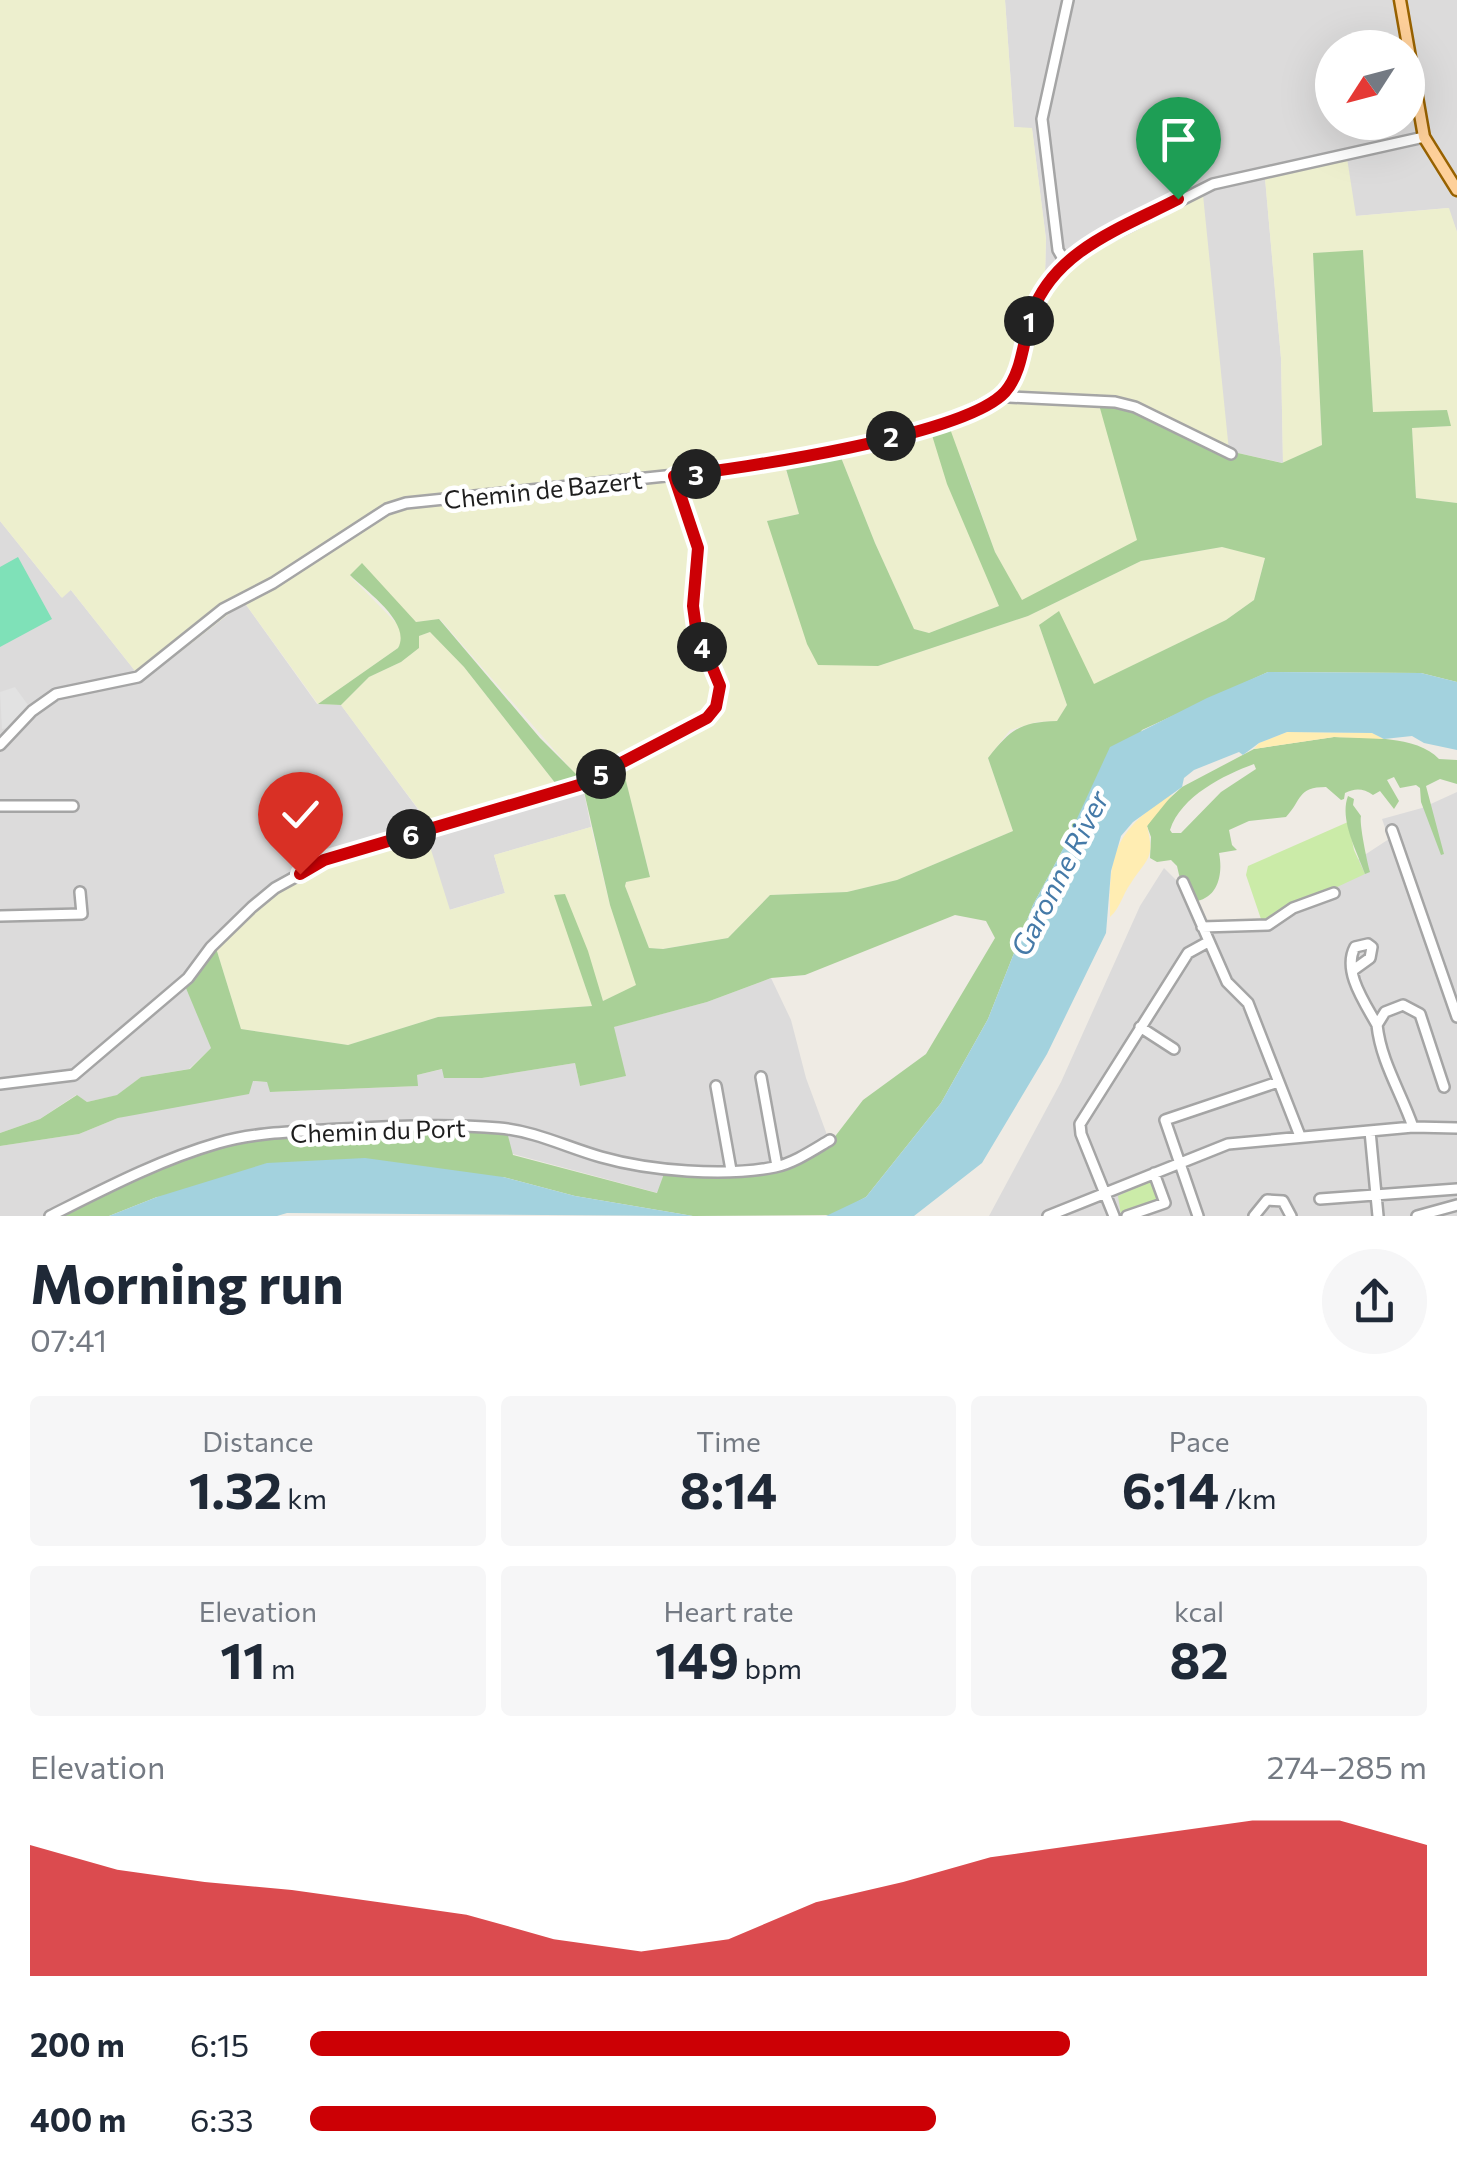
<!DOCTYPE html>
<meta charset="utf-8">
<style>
:root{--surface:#fff;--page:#f6f6f7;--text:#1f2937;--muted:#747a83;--accent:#cc0005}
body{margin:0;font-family:Commissioner,sans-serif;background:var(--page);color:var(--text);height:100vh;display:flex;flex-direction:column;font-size:38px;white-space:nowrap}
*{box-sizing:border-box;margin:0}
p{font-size:32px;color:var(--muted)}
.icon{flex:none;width:55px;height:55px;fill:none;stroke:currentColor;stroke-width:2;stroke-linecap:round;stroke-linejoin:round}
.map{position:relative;height:1216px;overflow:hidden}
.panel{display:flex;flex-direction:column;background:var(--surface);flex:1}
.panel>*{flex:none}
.needle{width:65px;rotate:234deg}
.fabs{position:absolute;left:1315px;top:30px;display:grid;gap:20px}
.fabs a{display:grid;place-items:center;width:110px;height:110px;border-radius:50%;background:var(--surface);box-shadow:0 10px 40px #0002;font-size:50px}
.pin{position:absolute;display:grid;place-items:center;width:85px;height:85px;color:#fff;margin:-102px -42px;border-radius:50% 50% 50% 0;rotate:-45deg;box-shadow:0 0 10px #0007}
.pin .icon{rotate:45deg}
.km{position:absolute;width:50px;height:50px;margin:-25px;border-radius:50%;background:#222;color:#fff;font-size:28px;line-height:50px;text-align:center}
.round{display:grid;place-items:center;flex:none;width:105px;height:105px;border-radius:52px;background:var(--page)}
.summary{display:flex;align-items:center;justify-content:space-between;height:170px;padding:0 30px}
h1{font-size:55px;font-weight:700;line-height:75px}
.figures{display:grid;grid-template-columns:repeat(3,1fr);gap:15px;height:170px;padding:10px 30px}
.figures div{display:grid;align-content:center;border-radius:10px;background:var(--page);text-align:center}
.figures b{font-size:50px;font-weight:700}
.figures small{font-size:28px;font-weight:400}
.figures p{font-size:28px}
.chart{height:280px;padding:20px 30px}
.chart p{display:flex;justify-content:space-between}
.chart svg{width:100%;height:180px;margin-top:10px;fill:var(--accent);opacity:.7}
ul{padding:0 30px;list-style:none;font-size:32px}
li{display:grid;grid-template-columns:160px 120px 1fr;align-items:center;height:75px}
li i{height:25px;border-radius:12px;background:var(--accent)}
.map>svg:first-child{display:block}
.residential{fill:#dcdbdb;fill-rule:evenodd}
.farmland{fill:#edefce}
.grass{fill:#cbeba8}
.forest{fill:#a9d097;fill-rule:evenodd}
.sand{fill:#ffedb2}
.pitch{fill:#7fe1b8}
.parking{fill:#e2e2e2}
.water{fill:#a3d2de}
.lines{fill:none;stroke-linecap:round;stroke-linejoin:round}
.minor-casing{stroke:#a5a5a5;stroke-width:14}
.major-casing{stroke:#986200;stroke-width:15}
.minor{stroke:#fff;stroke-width:9}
.major{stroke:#fed09a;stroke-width:10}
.route-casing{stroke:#fff;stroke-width:20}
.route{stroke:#cc0005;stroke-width:12}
.labels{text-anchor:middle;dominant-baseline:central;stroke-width:9;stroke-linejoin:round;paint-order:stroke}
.street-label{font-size:25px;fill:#1e1e1e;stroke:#fff}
.water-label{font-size:28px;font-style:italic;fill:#457aa8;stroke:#fff}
</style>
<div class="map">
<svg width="1457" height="1216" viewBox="0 0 1457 1216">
<rect width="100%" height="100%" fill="#efebe4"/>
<path class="residential" d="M1005 0H1457V232L1448 208 1355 216 1265 178 1281 358 1283 463 1229 451 1045 277 1046 239 1032 129 1014 127ZM1332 48H1408V122H1332Z
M0 521 61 597 70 589 143 681 244 602 317 704 341 705 434 831 583 787 591 827 494 855 505 893 449 910 230 930 216 948 211 1048 189 1069 141 1077 118 1095 87 1102 76 1095 40 1119 0 1133Z
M1457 792V1216H989L1061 1082 1140 906 1164 868 1180 884 1205 923 1262 922 1389 839 1382 819 1422 808Z
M771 978 791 1020 806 1078 830 1143 788 1165 658 1193 513 1154 464 1129 417 1121 261 1130 209 1140 160 1158 100 1185 46 1216H0V1146L79 1134 118 1118 252 1081 267 1082 271 1092 417 1086V1075L443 1069 482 1078 575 1063 580 1086 625 1076 613 1027 707 1002Z"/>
<path class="farmland" d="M0 0H1005L1014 127 1032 128 1046 239 1045 277 1203 195 1229 451 1097 395 1138 541 1022 601 995 552 966 470 980 559 999 606 929 633 914 629 875 543 840 455 784 463 799 514 767 521 878 666 1028 616 1141 561 1222 547 1265 557 1254 600 1226 620 1093 685 1058 612 1039 625 1067 705 1057 721 1037 722 1010 730 988 758 1013 831 897 880 847 892 770 895 728 938 662 949 649 948 625 886 626 882 650 876 622 766 435 831 398 782 341 705 369 677 401 662 419 648V636L430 632 464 667 556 784 578 777 440 619 416 622 362 564 350 576 400 627 403 640 398 648 318 704 244 602 143 681 71 590 62 598 0 521Z
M1347 158 1356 216 1449 208 1457 232V503L1416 498 1412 428 1450 426 1447 410 1373 413 1363 251 1313 253 1322 445 1283 463 1281 358 1265 178Z
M591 827 610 905 637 985 603 1001 577 927 555 895 592 1006 438 1017 348 1045 241 1029 216 948 272 891 317 867 426 834 450 910 505 893 494 855Z"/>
<path class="grass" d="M1348 822 1354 850 1365 874 1262 922 1246 875 1248 866Z
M1153 1179 1160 1201 1121 1215 1118 1196Z"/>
<path class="forest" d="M1363 250 1373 412 1447 410 1451 426 1412 428 1416 498 1457 503V682L1421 673 1268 672 1142 730 1062 851 1033 905 988 1019 941 1103 866 1197 833 1215 693 1216 575 1196 503 1177 157 1197 109 1216H46L100 1185 160 1158 209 1140 261 1130 417 1120 464 1129 507 1132 513 1155 657 1193 665 1171 751 1174 830 1143 863 1100 926 1054 995 938 986 921 955 915 805 975 771 978 707 1002 614 1027 626 1076 580 1086 575 1063 482 1078H444L442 1069 417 1075 418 1086 270 1092 267 1082 253 1081 249 1094 118 1118 79 1134 0 1146V1133L40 1119 77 1095 87 1102 117 1095 141 1077 190 1069 211 1048 183 981 216 948 241 1029 348 1045 438 1017 592 1006 554 895 565 894 588 951 603 1001 636 985 610 905 583 787 622 765 650 877 626 882 625 886 649 948 663 949 728 938 770 895 847 892 897 880 1013 831 988 758C1011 729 1020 722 1057 721L1067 705 1039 625 1059 611 1094 684 1226 620 1254 600 1265 558 1222 547 1141 561 1028 616 878 666 818 665 807 644 767 521 799 514 784 462 840 455 875 543 914 629 929 633 999 606 947 484 931 432 949 426 995 552 1022 600 1137 540 1096 394 1229 451 1282 463 1322 445 1313 253Z
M362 563 416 622 439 619 540 738 579 777 556 784 464 667 430 632 419 636V648L401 662 369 677 341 705 318 704 398 648C412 623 367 592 350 575Z
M1334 737C1364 738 1417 735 1439 759L1457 760V784L1440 779 1426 786 1444 854 1441 855 1421 802 1420 788 1416 785 1400 788 1394 777 1387 780 1399 801 1394 809 1380 791 1373 795C1363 788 1355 788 1345 793L1344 799 1341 800 1326 787C1297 787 1302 800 1286 817L1249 821 1229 830 1232 845 1237 850 1219 853C1223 872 1219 897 1197 901L1180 879 1177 866 1171 860 1157 862 1150 858 1151 837 1147 826 1159 808 1182 787 1254 749ZM1254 764 1256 769 1221 792 1181 833H1172L1170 830C1181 796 1224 775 1254 764Z
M1348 796 1354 799 1353 805 1361 816C1359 823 1367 861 1370 872L1365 874C1357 851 1339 820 1348 796Z"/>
<path class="sand" d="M1287 732 1372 733 1384 739 1334 737 1254 749 1259 743Z
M1168 795H1172L1147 826C1155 859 1148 857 1131 883 1122 895 1121 907 1110 917 1109 851 1115 834 1168 795Z"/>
<path class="pitch" d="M18 557 52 619 0 647V567Z"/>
<path class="parking" d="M15 687 28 705 7 728 2 729 0 692Z"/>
<path class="water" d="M1268 672 1421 673 1457 682V750L1424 743 1412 736 1384 739 1372 733 1287 732 1259 743 1243 755 1239 752 1194 770 1184 778 1182 787 1133 822 1121 836 1111 871 1106 933 1047 1054 982 1163 914 1216H826L866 1197 941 1103 988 1019 1033 905 1062 851 1110 747 1207 698Z
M365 1158 503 1177 575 1196 693 1216 287 1213 277 1216H109L157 1197 267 1163Z"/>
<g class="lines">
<g class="minor-casing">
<path id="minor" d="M1065 262 1058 250 1042 119 1068 0
M1004 394 1009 397 1115 402 1135 407 1231 454
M0 745 32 711 56 694 138 677 223 609 273 583 387 509 406 503 752 467 920 430 955 418 1004 394 1017 370 1031 315 1040 293 1052 275 1084 249 1213 184 1424 137
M0 806H73
M272 821 312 867
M1392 830 1457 1017
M1183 882 1227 982 1248 1003 1300 1136
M0 916 82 914 80 892
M1202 927 1268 925 1293 908 1334 893
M1352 971 1370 958 1372 947 1368 944 1355 947C1342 971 1365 1003 1377 1025
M1140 1027 1174 1049
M761 1077 777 1166
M0 1084 74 1075 188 978 211 947 252 907 275 888 324 861 579 785 707 718 716 707 720 686 696 628 693 606 698 548 674 477
M716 1086 731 1170
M1413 1127C1401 1092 1381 1062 1377 1025L1385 1012 1403 1005 1420 1014 1444 1087
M1370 1131 1378 1216
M1320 1199 1457 1189
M50 1216C104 1189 159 1160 218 1143 252 1133 288 1132 324 1130 382 1127 440 1123 499 1128 535 1131 566 1147 601 1157 650 1171 725 1177 775 1167 794 1163 813 1150 830 1140
M1048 1216 1228 1144 1413 1127 1457 1128
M1114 1216 1081 1134 1080 1124 1188 953 1208 942
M1127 1216 1165 1203 1154 1173
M1198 1216 1165 1120 1278 1082
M1254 1216 1267 1200 1283 1201 1291 1216
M1417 1216 1457 1205"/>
</g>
<g class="major-casing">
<path id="major" d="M1400 0 1424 137 1457 190"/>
</g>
<use href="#minor" class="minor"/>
<use href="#major" class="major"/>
</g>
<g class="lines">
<g class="route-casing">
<path id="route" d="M300 874 324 860 579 785 707 718 716 707 720 686 696 628 693 606 698 548 674 476C738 469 965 436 1005 392 1023 372 1023 338 1032 313 1055 250 1122 228 1178 199"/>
</g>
<use href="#route" class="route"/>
</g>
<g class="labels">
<g class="street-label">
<text transform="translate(543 489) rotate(-6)">Chemin de Bazert</text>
<text transform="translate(378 1130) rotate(-2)">Chemin du Port</text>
</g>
<g class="water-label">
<text transform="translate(1059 873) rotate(-63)">Garonne River</text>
</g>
</g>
</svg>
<div class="fabs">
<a><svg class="needle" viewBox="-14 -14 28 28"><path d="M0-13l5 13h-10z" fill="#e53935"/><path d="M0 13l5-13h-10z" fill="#747a83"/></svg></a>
</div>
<div class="pin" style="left:1178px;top:199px;background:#1e9e55"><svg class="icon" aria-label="arrive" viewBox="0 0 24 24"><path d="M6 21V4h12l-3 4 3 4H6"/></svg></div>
<div class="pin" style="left:300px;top:874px;background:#d93025"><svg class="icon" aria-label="check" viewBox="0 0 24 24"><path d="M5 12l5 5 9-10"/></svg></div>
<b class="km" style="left:1029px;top:321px">1</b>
<b class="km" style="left:891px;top:436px">2</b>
<b class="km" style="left:696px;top:474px">3</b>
<b class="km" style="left:702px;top:647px">4</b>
<b class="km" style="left:601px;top:774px">5</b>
<b class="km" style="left:411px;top:834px">6</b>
</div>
<section class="panel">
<div class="summary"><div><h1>Morning run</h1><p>07:41</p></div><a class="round"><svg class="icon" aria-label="share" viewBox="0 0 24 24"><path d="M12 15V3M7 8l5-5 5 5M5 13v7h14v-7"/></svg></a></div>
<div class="figures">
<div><p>Distance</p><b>1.32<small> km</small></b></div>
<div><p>Time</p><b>8:14</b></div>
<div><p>Pace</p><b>6:14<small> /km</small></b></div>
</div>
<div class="figures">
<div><p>Elevation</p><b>11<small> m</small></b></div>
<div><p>Heart rate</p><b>149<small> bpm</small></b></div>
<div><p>kcal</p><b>82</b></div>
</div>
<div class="chart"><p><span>Elevation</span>274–285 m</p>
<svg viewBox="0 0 160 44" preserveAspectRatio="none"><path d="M0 44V12L10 18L20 21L30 23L40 26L50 29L60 35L70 38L80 35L90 26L100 21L110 15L120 12L130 9L140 6L150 6L160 12V44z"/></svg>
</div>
<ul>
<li><b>200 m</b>6:15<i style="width:68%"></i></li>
<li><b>400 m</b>6:33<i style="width:56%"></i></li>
</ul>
</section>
